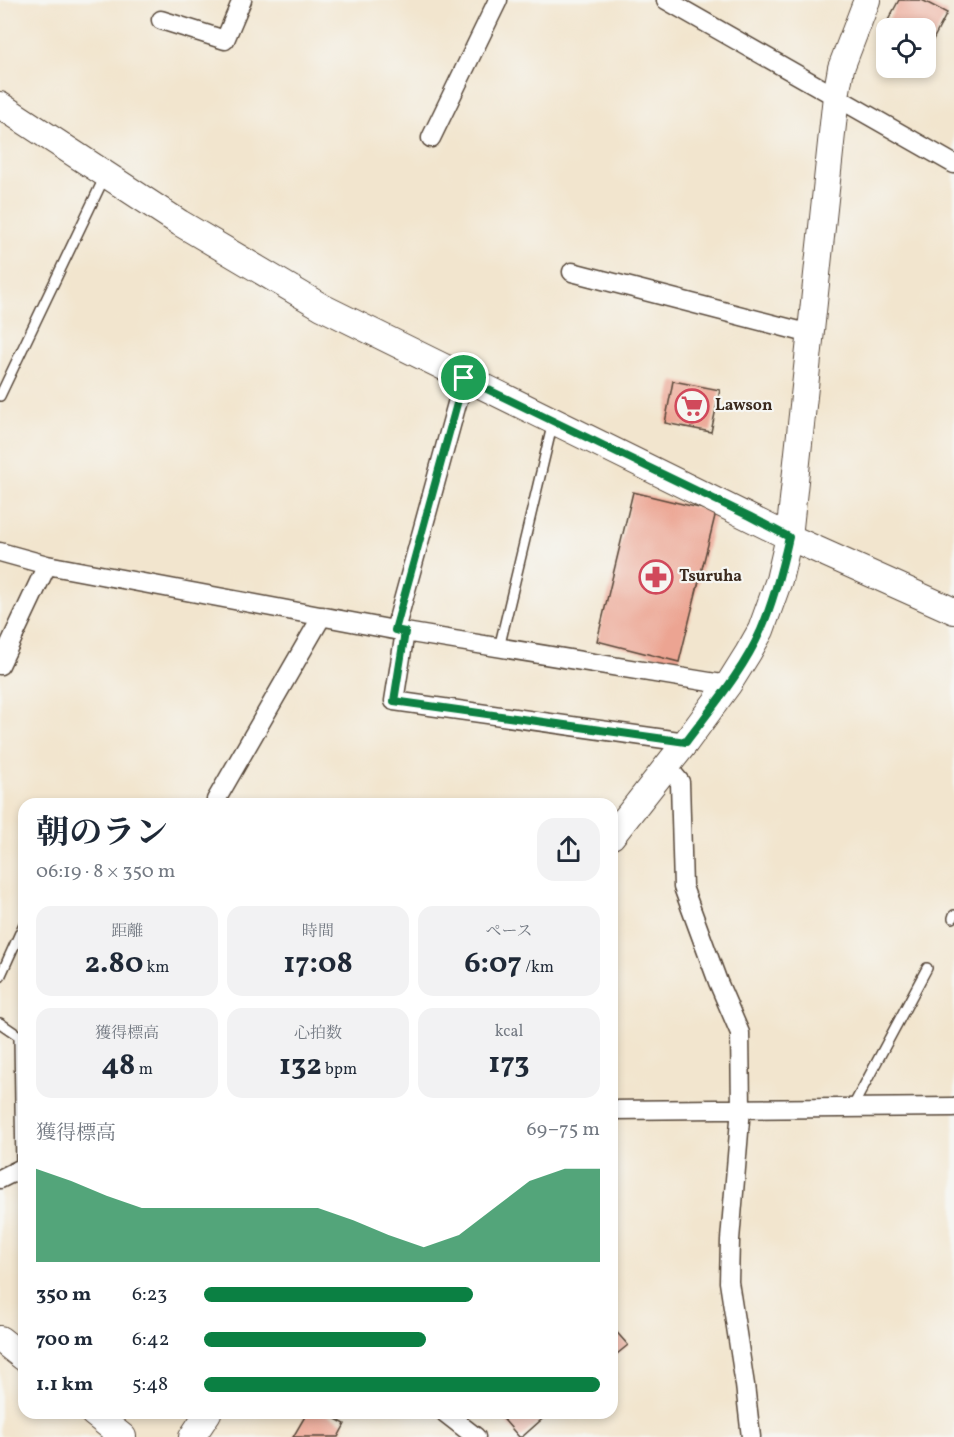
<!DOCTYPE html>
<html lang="ja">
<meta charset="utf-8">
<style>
:root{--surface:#fff;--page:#f2f2f3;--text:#1f2937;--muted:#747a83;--accent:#0b8043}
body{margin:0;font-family:Vollkorn,"Noto Serif JP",serif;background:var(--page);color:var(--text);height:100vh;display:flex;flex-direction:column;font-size:22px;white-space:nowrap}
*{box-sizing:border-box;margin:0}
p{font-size:20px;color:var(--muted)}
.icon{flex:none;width:33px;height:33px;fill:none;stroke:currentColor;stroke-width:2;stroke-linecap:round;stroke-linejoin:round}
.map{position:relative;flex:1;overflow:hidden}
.details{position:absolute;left:18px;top:798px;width:600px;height:621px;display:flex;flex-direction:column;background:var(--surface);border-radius:18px;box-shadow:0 3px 9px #0003}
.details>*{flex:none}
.fabs{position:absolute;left:876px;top:18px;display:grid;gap:12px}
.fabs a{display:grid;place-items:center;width:60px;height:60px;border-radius:12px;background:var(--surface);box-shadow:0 3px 9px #0003;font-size:30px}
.pin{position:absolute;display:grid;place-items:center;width:51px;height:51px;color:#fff;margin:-26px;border:3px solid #fff;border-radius:50%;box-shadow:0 2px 6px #0007}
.round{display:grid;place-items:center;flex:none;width:63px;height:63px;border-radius:18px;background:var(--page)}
.summary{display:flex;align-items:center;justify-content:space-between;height:102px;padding:0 18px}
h1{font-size:33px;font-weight:700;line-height:45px}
.metrics{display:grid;grid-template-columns:repeat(3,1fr);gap:9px;height:102px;padding:6px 18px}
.metrics div{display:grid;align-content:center;border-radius:15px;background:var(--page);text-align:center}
.metrics b{font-size:30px;font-weight:700}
.metrics small{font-size:16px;font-weight:400}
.metrics p{font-size:16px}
.chart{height:168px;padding:12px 18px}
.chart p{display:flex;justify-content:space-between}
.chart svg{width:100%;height:108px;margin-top:6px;fill:var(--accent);opacity:.7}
ul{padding:0 18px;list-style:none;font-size:20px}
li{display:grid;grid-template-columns:96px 72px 1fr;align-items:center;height:45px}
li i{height:15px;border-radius:8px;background:var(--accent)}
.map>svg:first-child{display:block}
.building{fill:#eca492}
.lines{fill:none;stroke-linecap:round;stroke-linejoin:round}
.lane-casing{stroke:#564638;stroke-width:12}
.street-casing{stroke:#564638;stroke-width:21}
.secondary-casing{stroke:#564638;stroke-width:28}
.lane{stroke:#fff;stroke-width:9}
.street{stroke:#fff;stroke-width:18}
.secondary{stroke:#fff;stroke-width:26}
.route-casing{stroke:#fff;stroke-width:12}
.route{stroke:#0b8043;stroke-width:8}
.labels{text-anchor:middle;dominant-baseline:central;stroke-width:4.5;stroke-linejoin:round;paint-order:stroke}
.poi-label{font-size:16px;font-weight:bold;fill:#3b2a1e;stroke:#f6f6f2;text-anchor:start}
</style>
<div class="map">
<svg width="954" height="1437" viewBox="0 0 954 1437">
<rect width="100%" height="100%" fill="#f6f6f2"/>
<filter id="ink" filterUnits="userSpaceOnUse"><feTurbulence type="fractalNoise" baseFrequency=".0167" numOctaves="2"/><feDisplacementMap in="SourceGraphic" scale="12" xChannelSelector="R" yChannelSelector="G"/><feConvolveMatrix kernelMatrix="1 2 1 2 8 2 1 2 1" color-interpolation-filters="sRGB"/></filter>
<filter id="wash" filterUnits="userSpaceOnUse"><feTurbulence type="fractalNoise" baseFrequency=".008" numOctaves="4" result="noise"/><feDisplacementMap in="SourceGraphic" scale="24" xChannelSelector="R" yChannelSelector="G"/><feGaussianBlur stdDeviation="1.35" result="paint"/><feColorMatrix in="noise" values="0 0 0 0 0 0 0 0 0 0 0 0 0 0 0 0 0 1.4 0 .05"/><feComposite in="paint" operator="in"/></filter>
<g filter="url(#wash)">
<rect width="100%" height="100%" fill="#f2e5ce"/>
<g id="blocks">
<path class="building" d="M899 0H922L947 13 926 53V28H886V41L879 37Z
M673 381 720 390 711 432 665 423Z
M633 492 716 512 679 662 597 641Z
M612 1327 628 1345 612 1358Z
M307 1413H325L345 1424 338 1437H293Z
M498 1413H549L522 1437H519Z"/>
</g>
</g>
<g filter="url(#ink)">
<use href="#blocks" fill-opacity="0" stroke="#564638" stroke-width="1.5"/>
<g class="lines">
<g class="lane-casing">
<path id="lane" d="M0 396 105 176
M499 648 553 422
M953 918 954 915
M0 977 24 924
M0 1023 19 1036 21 1169
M852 1108 927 968"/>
</g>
<g class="street-casing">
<path id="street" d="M666 0 954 164
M161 20 225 40 242 0
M431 138 498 0
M572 272 811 334
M0 552 47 565 405 632 394 701 686 742
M395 630 464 378
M405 632 728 685
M0 665 47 565
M666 765 680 782 683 887 718 982 740 1033 741 1108 730 1240 729 1282 745 1385 751 1437
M216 800 322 616
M612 1110 954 1107
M0 1179 24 1167
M445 1413 476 1437"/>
</g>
<g class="secondary-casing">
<path id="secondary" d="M0 105 180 223 322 307 789 537 954 611
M612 836 686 742 728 685 748 653 761 630 779 580 789 537 836 96 841 68 867 0
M0 1339 24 1358
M93 1413 123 1437
M192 1437 208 1413"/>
</g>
<use href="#lane" class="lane"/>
<use href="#street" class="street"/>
<use href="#secondary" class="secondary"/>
</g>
</g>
<g class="lines" filter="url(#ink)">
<g class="route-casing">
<path id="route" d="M464 378 749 516 789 537C782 568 774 600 761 630 743 671 713 706 686 742L394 701 405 632 395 630Z"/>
</g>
<use href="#route" class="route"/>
</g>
<defs>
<g id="supermarket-ring" transform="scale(1.725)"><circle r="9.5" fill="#f6f6f2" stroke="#d1495b" stroke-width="1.5"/><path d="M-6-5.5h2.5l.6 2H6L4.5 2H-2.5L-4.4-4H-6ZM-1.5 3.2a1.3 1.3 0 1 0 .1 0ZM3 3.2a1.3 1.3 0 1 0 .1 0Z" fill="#d1495b"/></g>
<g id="pharmacy-ring" transform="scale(1.725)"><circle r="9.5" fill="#f6f6f2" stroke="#d1495b" stroke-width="1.5"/><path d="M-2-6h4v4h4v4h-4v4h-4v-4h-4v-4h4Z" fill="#d1495b"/></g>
</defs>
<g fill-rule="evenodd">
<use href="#supermarket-ring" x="692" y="406"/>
<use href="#pharmacy-ring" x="656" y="577"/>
</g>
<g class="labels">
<g class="poi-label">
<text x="715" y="406">Lawson</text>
<text x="679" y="577">Tsuruha</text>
</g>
</g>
</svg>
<div class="fabs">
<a><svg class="icon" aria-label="locate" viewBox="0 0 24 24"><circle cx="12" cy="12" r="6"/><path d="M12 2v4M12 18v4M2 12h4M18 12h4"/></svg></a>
</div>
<div class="pin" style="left:464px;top:378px;background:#1e9e55"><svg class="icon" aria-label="arrive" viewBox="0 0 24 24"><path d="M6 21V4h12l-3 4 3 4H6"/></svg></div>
<section class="details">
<div class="summary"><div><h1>朝のラン</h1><p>06:19 · 8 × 350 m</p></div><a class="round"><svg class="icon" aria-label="share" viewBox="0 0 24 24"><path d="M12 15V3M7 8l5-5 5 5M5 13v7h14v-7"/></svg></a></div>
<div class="metrics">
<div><p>距離</p><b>2.80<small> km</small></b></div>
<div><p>時間</p><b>17:08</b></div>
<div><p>ペース</p><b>6:07<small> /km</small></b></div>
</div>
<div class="metrics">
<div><p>獲得標高</p><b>48<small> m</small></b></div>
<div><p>心拍数</p><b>132<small> bpm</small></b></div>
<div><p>kcal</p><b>173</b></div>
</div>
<div class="chart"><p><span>獲得標高</span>69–75 m</p>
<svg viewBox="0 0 160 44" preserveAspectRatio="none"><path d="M0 44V6L10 11L20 17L30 22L40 22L50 22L60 22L70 22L80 22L90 27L100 33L110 38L120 33L130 22L140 11L150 6L160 6V44z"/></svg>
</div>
<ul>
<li><b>350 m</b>6:23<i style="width:68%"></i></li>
<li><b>700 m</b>6:42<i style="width:56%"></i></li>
<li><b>1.1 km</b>5:48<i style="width:100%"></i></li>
</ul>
</section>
</div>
